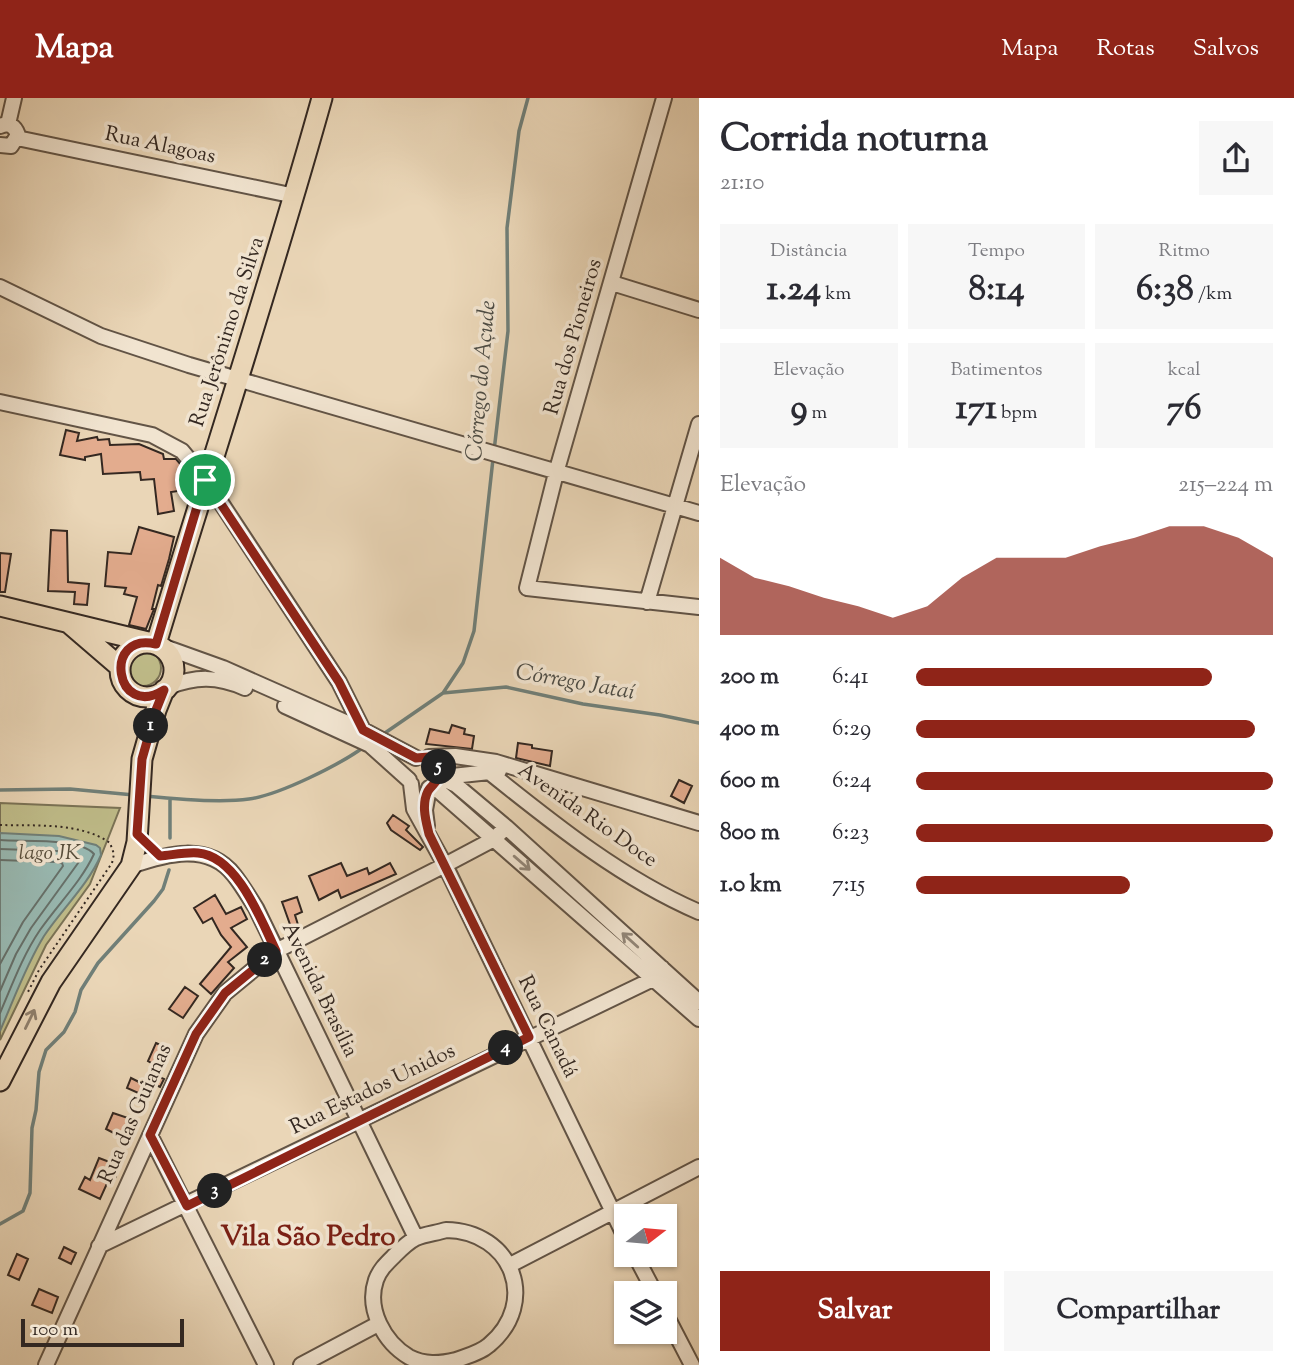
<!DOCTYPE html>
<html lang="pt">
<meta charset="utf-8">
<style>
:root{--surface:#fff;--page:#f7f7f7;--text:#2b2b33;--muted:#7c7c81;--accent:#8f2418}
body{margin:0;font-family:"Sorts Mill Goudy",serif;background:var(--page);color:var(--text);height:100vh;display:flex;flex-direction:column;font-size:26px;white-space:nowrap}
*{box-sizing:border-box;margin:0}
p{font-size:23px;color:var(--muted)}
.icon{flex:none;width:38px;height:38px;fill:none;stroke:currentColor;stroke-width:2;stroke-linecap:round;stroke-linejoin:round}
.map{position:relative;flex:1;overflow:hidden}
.panel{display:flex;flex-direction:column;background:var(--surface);width:595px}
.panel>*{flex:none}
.needle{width:46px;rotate:74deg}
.buttons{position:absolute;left:614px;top:1106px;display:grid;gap:14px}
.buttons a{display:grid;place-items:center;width:63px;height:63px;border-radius:0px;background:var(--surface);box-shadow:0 2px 5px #0004;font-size:35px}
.scale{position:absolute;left:21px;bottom:18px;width:163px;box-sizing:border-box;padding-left:7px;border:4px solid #342821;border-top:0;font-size:19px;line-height:24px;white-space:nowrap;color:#342821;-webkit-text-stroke:5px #f1e4d0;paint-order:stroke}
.pin{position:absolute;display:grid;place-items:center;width:60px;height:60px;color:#fff;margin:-30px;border:4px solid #fff;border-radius:50%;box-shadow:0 2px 7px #0007}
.km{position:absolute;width:35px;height:35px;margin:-18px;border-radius:50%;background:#222;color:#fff;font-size:19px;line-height:35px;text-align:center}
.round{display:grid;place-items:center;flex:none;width:74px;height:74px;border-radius:0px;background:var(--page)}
.head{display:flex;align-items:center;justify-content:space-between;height:119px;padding:0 21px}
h1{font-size:38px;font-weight:700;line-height:52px}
.metrics{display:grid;grid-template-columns:repeat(3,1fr);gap:10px;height:119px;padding:7px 21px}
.metrics div{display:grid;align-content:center;border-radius:0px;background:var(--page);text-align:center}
.metrics b{font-size:35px;font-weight:700}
.metrics small{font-size:19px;font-weight:400}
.metrics p{font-size:19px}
.chart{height:196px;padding:14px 21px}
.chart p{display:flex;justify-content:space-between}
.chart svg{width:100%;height:126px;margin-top:7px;fill:var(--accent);opacity:.7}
.cta{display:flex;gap:14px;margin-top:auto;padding:14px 21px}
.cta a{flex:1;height:80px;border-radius:0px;background:var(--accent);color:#fff;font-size:28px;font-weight:700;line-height:80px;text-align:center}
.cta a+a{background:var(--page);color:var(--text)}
ul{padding:0 21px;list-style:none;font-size:23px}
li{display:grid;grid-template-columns:112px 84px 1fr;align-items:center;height:52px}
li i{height:18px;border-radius:9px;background:var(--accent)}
header{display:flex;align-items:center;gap:42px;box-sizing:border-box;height:98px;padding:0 35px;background:var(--accent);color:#fff}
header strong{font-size:33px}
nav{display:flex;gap:38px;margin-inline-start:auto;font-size:24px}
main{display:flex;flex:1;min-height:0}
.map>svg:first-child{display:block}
.green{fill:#bfbc89;stroke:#7a7255;stroke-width:2}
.water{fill:#98b9b2;stroke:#707f78;stroke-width:2}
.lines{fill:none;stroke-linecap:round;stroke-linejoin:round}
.shore{stroke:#66706a;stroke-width:2}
.stream{stroke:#707f78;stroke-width:3.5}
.building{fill:#e3ac8e;stroke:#342821;stroke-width:2}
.minor-casing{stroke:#625446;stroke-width:18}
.major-casing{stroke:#342821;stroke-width:23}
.path{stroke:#342821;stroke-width:2;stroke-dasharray:2 3.5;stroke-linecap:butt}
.minor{stroke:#f1e4d0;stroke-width:14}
.major{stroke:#ead6b7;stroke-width:19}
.oneway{stroke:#928678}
.oneway2{stroke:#8f7f6c}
.route-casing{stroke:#fff;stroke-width:14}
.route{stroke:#8f2418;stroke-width:9}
.labels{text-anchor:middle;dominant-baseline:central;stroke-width:7;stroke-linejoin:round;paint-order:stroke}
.street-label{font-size:21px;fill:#342821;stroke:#f1e4d0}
.park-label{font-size:21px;font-style:italic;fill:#574d3b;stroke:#f1e4d0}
.water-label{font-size:23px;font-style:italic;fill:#4d4c45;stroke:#f1e4d0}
.district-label{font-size:28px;font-weight:bold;fill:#7a1f14;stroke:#f1e4d0}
</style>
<header>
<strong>Mapa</strong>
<nav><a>Mapa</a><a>Rotas</a><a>Salvos</a></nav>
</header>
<main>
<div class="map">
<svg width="699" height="1267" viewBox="0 0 699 1267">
<rect width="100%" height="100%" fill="#ead6b7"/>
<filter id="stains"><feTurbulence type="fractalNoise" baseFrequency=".00286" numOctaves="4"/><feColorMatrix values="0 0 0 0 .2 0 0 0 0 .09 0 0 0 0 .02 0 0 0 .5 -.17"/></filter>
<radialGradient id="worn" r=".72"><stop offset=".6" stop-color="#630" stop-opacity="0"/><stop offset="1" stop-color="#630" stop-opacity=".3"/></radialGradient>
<path class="green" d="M125 570a18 18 0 1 1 36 0a18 18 0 1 1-36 0Z
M0 705 120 710 90 786 46 847 0 942Z"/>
<path class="water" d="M0 735 59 738 96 747 100 750 101 757C88 787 62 811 44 838 26 867 14 901 0 933Z"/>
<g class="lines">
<path class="shore" d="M0 742C24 744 78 739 94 756 81 784 58 806 40 832 23 857 12 887 0 915
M0 751 57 753 79 758 81 761 31 830 16 856 0 893
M0 762 56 764 62 765 63 768 23 824 0 866"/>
<path class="stream" d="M494 353 508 233 507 130 519 33 528 0
M443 595 506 589 583 606 660 617 699 625
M382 637 443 595 463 565 474 533 493 361
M0 692 70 691 134 697
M145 698C174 701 221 705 249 701 279 697 339 667 364 649
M170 740V701
M0 1126 23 1113 30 1095 32 1030 36 1012 39 974 46 952 64 934 75 914 81 892 98 865 154 803 163 791 169 772"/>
</g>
<path class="building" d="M66 332 79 335 77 343 97 339 98 342 109 341 110 347 139 346 163 356 164 361H176L182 368 185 392 171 394 174 413 158 416 154 381 141 382 140 374 103 376 101 356 85 359V362L60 357Z
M139 429 174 439 169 461 161 488 158 487 152 511H154L146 531 129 527 137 499 124 496 126 490 105 488 108 454 131 456Z
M51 432 67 433 68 484 89 486 87 507 74 506 75 494 48 493Z
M0 455 11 456 5 494H0Z
M452 627 465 631 464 636 474 638 472 651 426 646 430 631 449 635Z
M518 645 532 647V650L552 653 550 668 516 660Z
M679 682 692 688 684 705 671 698Z
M393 717 409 728 406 732 423 749 420 752 391 732 387 725Z
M341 765 347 778 367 770 369 776 390 765 396 776 341 800 338 792 319 802 309 778Z
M215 797 226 816 241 809 247 821 231 830 247 849 228 864 234 870 211 896 200 886 231 849 221 837 212 820 203 825 194 810Z
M297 799 302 814 295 817 299 830 292 832 282 804Z
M185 889 198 898 183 920 169 911Z
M156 945 171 952 159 979 164 981 160 989 145 982 153 966 148 963Z
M131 980 149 989 145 998 127 990Z
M113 1015 137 1023 129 1043 106 1031Z
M99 1060 120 1068 114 1083 109 1081 100 1101 79 1091 85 1079 90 1082Z
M64 1149 76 1155 71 1166 59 1160Z
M17 1156 28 1161 19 1182 8 1177Z
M39 1191 58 1199 52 1215 32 1207Z"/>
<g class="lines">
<g class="minor-casing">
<path id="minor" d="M664 0 556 375 527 490 699 509
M8 26 14 0
M0 28C9 24 15 28 18 37L11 48 0 47
M17 40 295 98
M612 185 699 212
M0 189 101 238 189 267 699 415
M0 304 152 337 182 353 206 382 339 584 363 632
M647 504 699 326
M159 547 223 570 363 632 416 660
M168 589C196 578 217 578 245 590
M285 608 370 647 409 682
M429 659 455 658 496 664 699 725
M489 674C554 726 622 781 699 814
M439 679 456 687 506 729 699 904
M443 679 499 673
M411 686 414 711 445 767 626 1141
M433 688 699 921
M427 728 425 712 429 690
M131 768C166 756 208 744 234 777 242 787 249 799 256 810L416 1140
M150 1037 266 1267
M446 1132C512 1133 540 1204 489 1247 480 1255 467 1258 456 1262 439 1266 425 1267 409 1259 384 1244 366 1211 376 1182 380 1171 387 1165 395 1157 401 1151 408 1144 416 1140 425 1136 437 1135 446 1132Z
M99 1148 653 881 662 870
M635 1157 655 1195
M510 1167 699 1069
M665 1215 692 1267
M46 1267 196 936 225 895 276 853 445 767 494 741 506 729
M301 1267 378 1226"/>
</g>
<g class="major-casing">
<path id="major" d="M0 508 148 544
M70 526 120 569
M120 572a27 27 0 1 1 54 0a27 27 0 1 1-54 0Z
M156 546C211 364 271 183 322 0
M0 983 51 884 131 768 137 744 142 661 156 612 164 592"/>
</g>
<path class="path" d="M0 727C34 728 81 724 110 745L114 756 112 765 39 872 28 894"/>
<use href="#minor" class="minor"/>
<use href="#major" class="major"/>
</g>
<defs><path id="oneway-shaft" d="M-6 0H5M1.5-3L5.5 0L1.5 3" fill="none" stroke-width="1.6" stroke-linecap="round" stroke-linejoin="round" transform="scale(1.75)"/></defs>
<g class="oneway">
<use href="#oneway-shaft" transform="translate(522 765) rotate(41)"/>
<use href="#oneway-shaft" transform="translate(630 842) rotate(-138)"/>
</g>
<use class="oneway2" href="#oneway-shaft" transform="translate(30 921) rotate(-64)"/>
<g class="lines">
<g class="route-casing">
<path id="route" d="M205 382 339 584 363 632 416 660 429 659 436 665 439 679C436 685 431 688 428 693 421 707 426 723 429 736L529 939 187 1108 150 1037 196 936 225 895 276 853C261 822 237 758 198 755 186 754 172 757 160 758L137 736 142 661 156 612 164 592C115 623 102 533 156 546Z"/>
</g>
<use href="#route" class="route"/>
</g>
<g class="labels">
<g class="street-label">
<text transform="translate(160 48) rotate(12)">Rua Alagoas</text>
<text transform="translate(228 234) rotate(-72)">Rua Jerônimo da Silva</text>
<text transform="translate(574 239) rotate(-74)">Rua dos Pioneiros</text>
<text transform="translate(587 718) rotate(35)">Avenida Rio Doce</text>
<text transform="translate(319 892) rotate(64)">Avenida Brasília</text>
<text transform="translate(547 929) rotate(64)">Rua Canadá</text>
<text transform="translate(373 992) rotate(-26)">Rua Estados Unidos</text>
<text transform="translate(136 1016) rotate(-66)">Rua das Guianas</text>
</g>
<g class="park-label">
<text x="50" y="756">lago JK</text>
</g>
<g class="water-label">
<text transform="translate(482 283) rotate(-85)">Córrego do Açude</text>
<text transform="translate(575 585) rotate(10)">Córrego Jataí</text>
</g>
<g class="district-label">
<text x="308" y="1140">Vila São Pedro</text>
</g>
</g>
<rect width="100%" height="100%" filter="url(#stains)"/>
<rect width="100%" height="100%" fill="url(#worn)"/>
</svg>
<div class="buttons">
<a><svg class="needle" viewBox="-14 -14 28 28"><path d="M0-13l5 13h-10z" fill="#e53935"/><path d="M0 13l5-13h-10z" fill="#7c7c81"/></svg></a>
<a><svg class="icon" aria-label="layers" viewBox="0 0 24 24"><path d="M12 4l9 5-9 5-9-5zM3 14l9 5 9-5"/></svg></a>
</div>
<div class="scale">100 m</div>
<div class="pin" style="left:205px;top:382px;background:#1e9e55"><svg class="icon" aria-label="arrive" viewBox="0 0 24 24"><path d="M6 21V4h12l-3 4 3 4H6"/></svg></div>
<b class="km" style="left:151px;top:628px">1</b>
<b class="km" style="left:265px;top:862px">2</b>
<b class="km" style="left:215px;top:1093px">3</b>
<b class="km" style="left:506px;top:950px">4</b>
<b class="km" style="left:439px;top:669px">5</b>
</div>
<section class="panel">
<div class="head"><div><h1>Corrida noturna</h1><p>21:10</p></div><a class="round"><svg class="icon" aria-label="share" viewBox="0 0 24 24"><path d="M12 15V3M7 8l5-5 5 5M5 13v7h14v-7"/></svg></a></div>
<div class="metrics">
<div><p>Distância</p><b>1.24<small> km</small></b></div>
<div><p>Tempo</p><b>8:14</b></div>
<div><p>Ritmo</p><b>6:38<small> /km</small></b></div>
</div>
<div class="metrics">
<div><p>Elevação</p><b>9<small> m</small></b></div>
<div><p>Batimentos</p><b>171<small> bpm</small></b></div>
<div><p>kcal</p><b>76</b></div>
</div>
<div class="chart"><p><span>Elevação</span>215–224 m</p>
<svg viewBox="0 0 160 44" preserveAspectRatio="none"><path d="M0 44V17L10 24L20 27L30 31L40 34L50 38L60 34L70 24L80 17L90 17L100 17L110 13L120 10L130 6L140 6L150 10L160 17V44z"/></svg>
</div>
<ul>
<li><b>200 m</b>6:41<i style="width:83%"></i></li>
<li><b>400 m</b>6:29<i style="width:95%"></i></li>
<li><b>600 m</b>6:24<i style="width:100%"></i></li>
<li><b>800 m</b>6:23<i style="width:100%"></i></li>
<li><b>1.0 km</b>7:15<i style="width:60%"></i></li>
</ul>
<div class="cta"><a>Salvar</a><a>Compartilhar</a></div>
</section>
</main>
